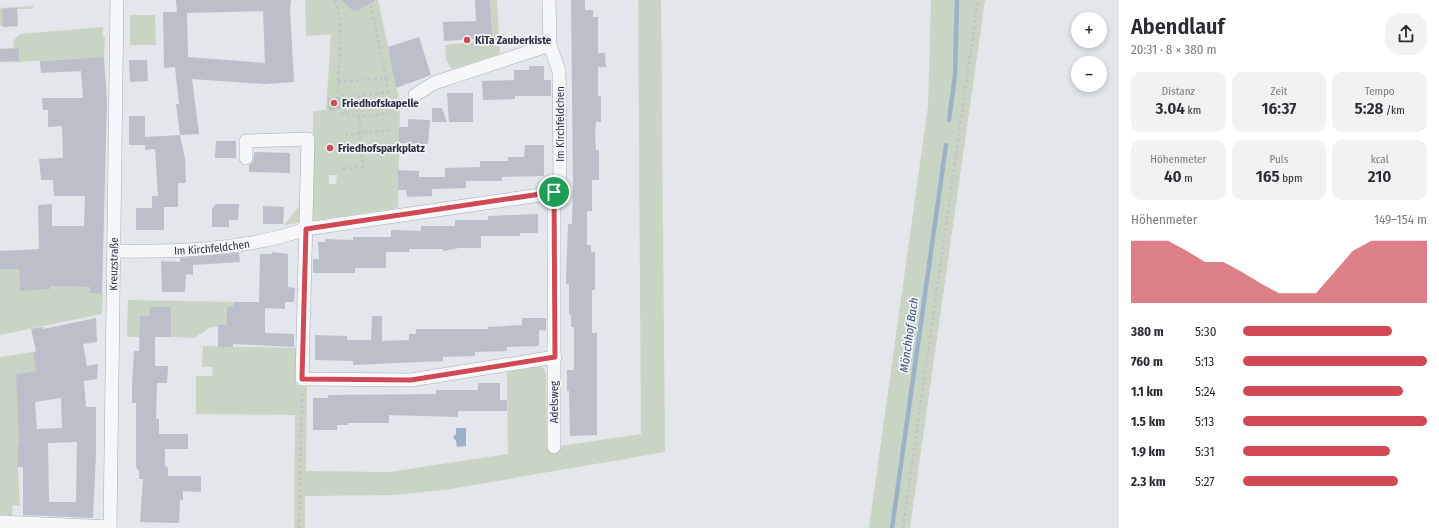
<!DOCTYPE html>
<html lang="de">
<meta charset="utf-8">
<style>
:root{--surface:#fff;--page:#f2f2f3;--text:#2b2b33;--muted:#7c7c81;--accent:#d04955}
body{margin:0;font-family:"Fira Sans Condensed",sans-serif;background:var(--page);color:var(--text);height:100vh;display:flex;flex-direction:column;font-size:15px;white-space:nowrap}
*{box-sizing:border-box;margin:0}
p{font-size:13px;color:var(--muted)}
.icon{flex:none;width:22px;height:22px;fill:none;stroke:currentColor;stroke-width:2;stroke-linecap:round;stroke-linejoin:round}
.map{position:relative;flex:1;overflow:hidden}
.drawer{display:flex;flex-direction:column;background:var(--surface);width:320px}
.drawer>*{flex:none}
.controls{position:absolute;left:1071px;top:12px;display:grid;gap:8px}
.controls a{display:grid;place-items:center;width:36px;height:36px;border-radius:50%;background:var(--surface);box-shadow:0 2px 6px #0003;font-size:20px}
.pin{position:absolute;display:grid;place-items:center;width:34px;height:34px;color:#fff;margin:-17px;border:2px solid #fff;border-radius:50%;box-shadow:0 1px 4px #0007}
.round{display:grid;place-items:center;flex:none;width:42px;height:42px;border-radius:16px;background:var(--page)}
.head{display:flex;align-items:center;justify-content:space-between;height:68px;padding:0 12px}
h1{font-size:22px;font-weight:600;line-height:30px}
.metrics{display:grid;grid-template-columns:repeat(3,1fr);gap:6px;height:68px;padding:4px 12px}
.metrics div{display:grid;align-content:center;border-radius:10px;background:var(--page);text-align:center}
.metrics b{font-size:17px;font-weight:600}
.metrics small{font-size:11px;font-weight:400}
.metrics p{font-size:11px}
.chart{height:112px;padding:8px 12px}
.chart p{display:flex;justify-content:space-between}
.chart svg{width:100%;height:72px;margin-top:4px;fill:var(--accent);opacity:.7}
ul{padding:0 12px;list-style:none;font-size:13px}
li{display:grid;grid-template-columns:64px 48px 1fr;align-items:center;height:30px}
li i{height:10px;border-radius:5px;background:var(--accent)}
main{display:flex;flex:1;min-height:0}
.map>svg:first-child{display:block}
.green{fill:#c8d5c4;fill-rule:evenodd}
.water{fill:#9eb1cb}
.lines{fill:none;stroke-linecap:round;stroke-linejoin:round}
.stream{stroke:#9eb1cb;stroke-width:4.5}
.building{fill:#babfc9;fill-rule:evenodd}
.minor-casing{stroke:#a8acb6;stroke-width:14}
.path{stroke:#c1c4ca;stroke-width:2.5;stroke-dasharray:3 3;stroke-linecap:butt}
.minor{stroke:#f6f7f9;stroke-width:13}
.route-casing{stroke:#fff;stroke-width:8}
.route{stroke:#d04955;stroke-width:5}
.poi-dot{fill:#d04955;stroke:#f3f5f8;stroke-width:1.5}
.labels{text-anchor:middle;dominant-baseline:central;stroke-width:3.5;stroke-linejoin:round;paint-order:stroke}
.poi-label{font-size:11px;font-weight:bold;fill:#2b3244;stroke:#f3f5f8;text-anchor:start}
.street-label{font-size:11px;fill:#2b3244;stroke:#f3f5f8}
.water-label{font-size:12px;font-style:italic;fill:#344f79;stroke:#f3f5f8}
</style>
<main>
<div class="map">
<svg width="1119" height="528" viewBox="0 0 1119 528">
<rect width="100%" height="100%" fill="#e3e6eb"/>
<path class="green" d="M305 0H378L400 103 398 208 284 225 313 189V111L326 110 331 34 306 36ZM329 175H337L336 184H329Z
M490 0H497L500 54 452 69 446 60 445 45 475 42 478 43V46L493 45Z
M638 0H661L665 452 450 489 395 495 305 496V528H294L295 415 196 414V376H213L212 367H202L203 346 297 348 296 385 307 386 306 471 389 472 508 454 507 372 542 366 546 374 547 448 641 434Z
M931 0H985L910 528H869L928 106Z
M33 6V9H3V26H0V8Z
M130 15H155L156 45H130Z
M103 27V37H105L104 57 0 63 19 61V48H13L14 40 20 34Z
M0 258 1 269H19L20 290 50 289 51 286 90 287V293H103L102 314 0 335Z
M128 300 234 302 233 325 211 327 194 338 171 337V307H150V316H140V337H127Z
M33 352 36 371 16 374 19 429 22 452 17 453 20 506 13 505 12 516 0 515V357Z"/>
<path class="water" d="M456 428H466V446L457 447 456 441 453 437 456 434Z"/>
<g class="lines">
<path class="stream" d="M949 120 955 75 957 0
M892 528 946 145"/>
</g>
<path class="building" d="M176 0H291L290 10 294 82 265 84 192 79 199 134 180 135 176 104H179L175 67 164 68 163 12H177ZM263 11 265 63 188 57 187 13Z
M341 0H376L357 11H353Z
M475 0H490L493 45 478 46 477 39 444 41 443 22 476 21Z
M571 0H585V10H593V17H598V53H605L606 67H598V96H601V122H596L595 134 596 150H599V180H592V211H587V245H591V252H595V290H592V333H597V435L570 436 569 391H567V370H574V327H571V315H569V284H566L568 224H572L573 188Z
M17 8 18 26 3 27 2 9Z
M419 37 431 75 396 88 388 47Z
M19 48V61L0 62V49Z
M104 57 107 101 102 293H90V287L51 286 50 289 20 291 19 269H0V251L39 249 38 205 52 204V226H84L85 196H54L53 180H41L39 159 63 158 62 126 48 127V110H43L42 98H83L81 71 41 73 40 61Z
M129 60H147L148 81 130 82Z
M529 66H544V80H551V96H515V99L483 100 482 81 514 80V70H529Z
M447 93H473V122H449Z
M340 97 341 109 329 110 328 98Z
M432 108H442L447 122H432Z
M129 116H145V145H129Z
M408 119 430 120 428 144 399 143V127H408Z
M180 135 185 158 186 183H178V207H164V230H136V208H152V196H158L155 149 145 150V137Z
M216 141H236V158H215Z
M525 145H544V176L502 177V181H466V188L432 189V196L407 197 406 190H398V170L419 171V177H445V168L480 167V161H508V157H524Z
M254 152 290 153V173L249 172V165L253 162Z
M216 204H239L238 220H229V227H212V209Z
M263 206 284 207 283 224H263Z
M538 214V233H520V236H481V248H459L443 251V249H409V252H386V268H355V273H313V259H319L318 242H326L325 239 353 240V237H391V230L421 231V226H455V220H488V216Z
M273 252 288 254V287L295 288 294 302H285V309L265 308V333L294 334V347L233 344V347H218V325H227V307H234V302H259L260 254H271Z
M239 253 240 262 193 265V275L186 274 185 292H162L161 261 180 262V258Z
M150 307H171V337H155V366H168L167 383H157L156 419H159V434H188V449H165V466L168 468V476H201V492L183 491V500H180L179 523 140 522 143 479H139V471L136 467V403H132V385L134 351H139L140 316H150Z
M372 316H382V341L409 340V334H416V329H488V327L522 325V318H546V331L539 330V346L507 347V351L475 352V356L443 357V361L353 365V361L315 360V335L347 336V340H371Z
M96 318 97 342 83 344 87 366 98 364 97 379 84 381 86 407H96V453L93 518 23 515V467H17L18 444H19L16 374 36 371 33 352 36 351 31 329 43 327V329ZM61 398 62 428 37 429 35 402ZM77 442 76 502H49L48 443Z
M478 383H500V400H507V411H458V417L389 415V423H348V425H337V430H313V398H328V395L436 394V390H478Z"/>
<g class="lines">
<g class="minor-casing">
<g id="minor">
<path d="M415 95 434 83 550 45 549 0"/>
<path d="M246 158V141L308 139 302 379 411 380 555 357"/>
<path id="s1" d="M115 251C179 252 245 250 306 229L554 193 560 186 559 71 550 45"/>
<path d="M554 447V193"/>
<path d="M0 522 110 527"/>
<path id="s2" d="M110 528 117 0"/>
</g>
</g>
<path class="path" d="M335 0C346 29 337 62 338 92L344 96 346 113 341 114
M338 82 386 78 370 0
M351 97 388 92 386 78
M346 113C358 120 387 114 400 110
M345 135 393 130
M345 153 392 147
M343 169 363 167 359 116
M299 528 302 393
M903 528 978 0"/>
<use href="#minor" class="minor"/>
</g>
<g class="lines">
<g class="route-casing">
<path id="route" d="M554 192 555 357 411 380 302 379 306 229Z"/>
</g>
<use href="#route" class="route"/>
</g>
<g class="poi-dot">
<circle cx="467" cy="40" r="4"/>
<circle cx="334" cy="103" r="4"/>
<circle cx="330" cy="148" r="4"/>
</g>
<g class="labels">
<g class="poi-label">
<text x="475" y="40">KiTa Zauberkiste</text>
<text x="342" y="103">Friedhofskapelle</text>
<text x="338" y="148">Friedhofsparkplatz</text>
</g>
<g class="street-label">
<text transform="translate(560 124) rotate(-90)">Im Kirchfeldchen</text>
<text stroke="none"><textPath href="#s1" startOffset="97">Im Kirchfeldchen</textPath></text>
<text stroke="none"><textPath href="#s2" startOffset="264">Kreuzstraße</textPath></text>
<text transform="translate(554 402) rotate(-90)">Adelsweg</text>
</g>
<g class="water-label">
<text transform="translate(909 335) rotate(-82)">Mönchhof Bach</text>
</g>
</g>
</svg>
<div class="controls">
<a>+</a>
<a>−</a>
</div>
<div class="pin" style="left:554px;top:192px;background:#1e9e55"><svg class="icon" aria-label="arrive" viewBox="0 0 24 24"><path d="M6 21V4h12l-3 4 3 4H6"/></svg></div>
</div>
<section class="drawer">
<div class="head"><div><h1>Abendlauf</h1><p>20:31 · 8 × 380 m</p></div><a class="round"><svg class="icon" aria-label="share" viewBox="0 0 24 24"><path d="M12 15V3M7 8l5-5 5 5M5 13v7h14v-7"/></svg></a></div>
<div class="metrics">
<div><p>Distanz</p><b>3.04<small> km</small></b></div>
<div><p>Zeit</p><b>16:37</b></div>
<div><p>Tempo</p><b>5:28<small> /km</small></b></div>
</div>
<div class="metrics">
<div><p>Höhenmeter</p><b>40<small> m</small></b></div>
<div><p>Puls</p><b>165<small> bpm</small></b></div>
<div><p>kcal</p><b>210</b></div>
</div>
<div class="chart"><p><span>Höhenmeter</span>149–154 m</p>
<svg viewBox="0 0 160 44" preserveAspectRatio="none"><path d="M0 44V6L10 6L20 6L30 12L40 19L50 19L60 25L70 32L80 38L90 38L100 38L110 25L120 12L130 6L140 6L150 6L160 6V44z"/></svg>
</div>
<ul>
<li><b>380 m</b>5:30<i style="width:81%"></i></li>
<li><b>760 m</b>5:13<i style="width:100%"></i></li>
<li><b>1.1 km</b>5:24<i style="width:87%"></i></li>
<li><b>1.5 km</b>5:13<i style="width:100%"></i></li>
<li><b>1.9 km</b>5:31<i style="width:80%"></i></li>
<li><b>2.3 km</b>5:27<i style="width:84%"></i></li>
</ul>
</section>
</main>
